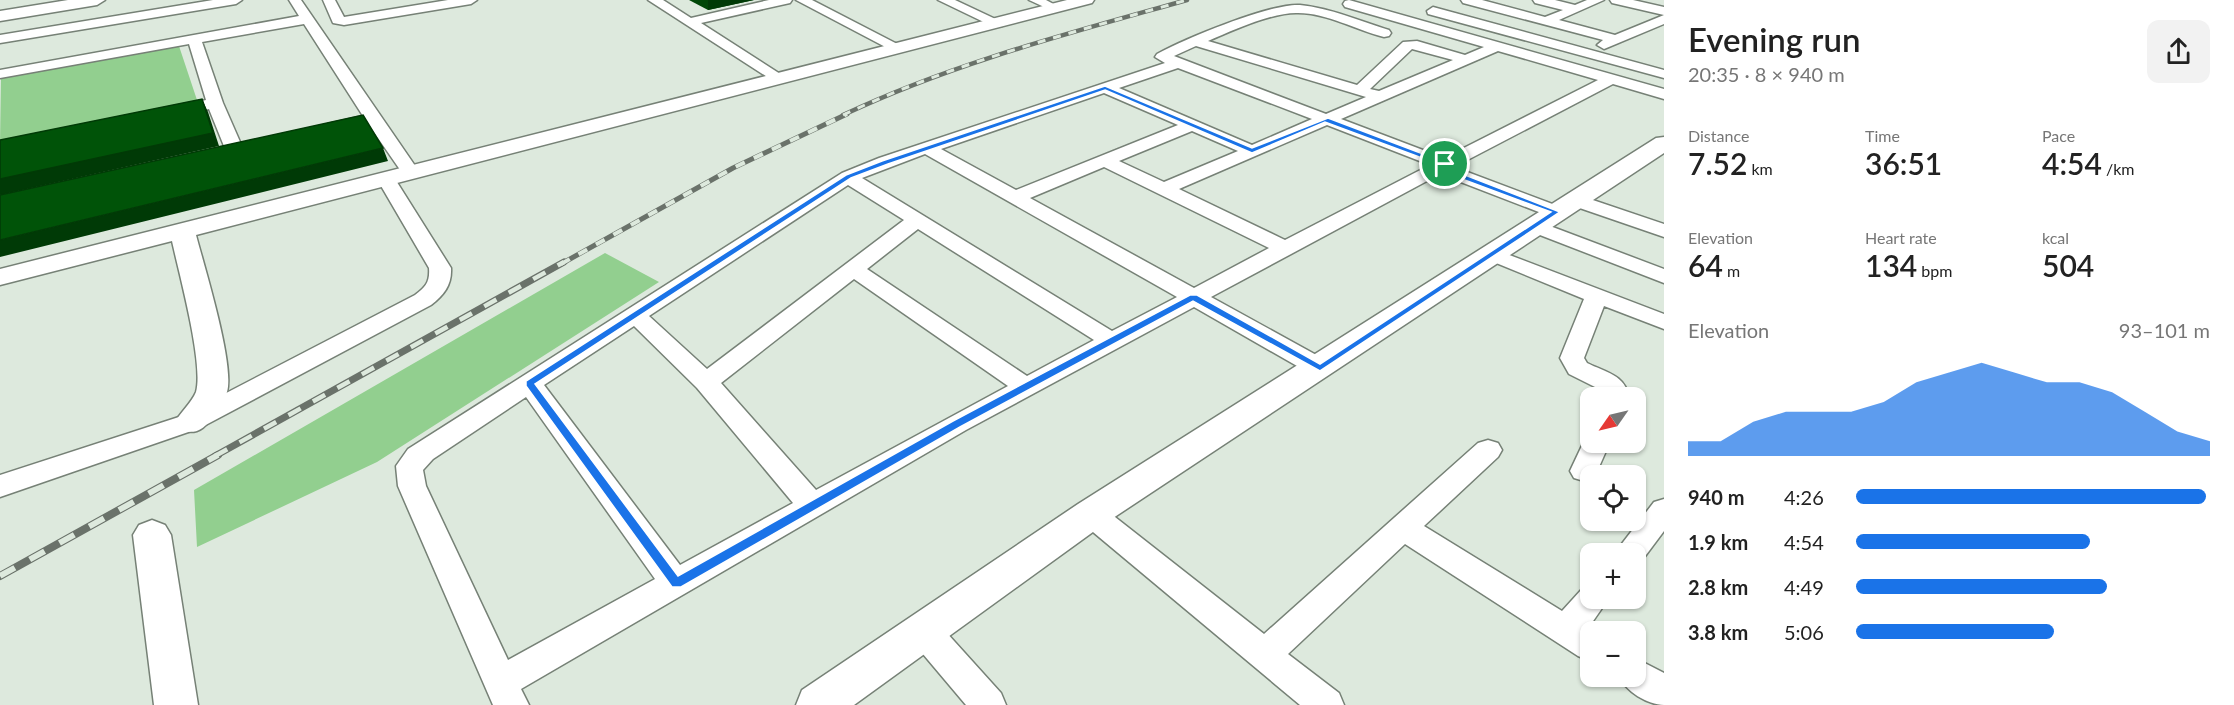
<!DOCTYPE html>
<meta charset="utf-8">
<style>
:root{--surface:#fff;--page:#f2f2f2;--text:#222;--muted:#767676;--accent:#1a73e8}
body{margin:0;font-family:Lato,sans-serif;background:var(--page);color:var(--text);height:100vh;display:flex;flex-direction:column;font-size:22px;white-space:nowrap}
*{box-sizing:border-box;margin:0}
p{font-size:20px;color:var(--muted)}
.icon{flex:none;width:33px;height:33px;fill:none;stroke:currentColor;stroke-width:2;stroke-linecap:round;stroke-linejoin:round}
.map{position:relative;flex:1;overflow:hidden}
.panel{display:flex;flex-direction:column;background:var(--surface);width:570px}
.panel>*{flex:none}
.needle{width:39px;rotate:236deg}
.fabs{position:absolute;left:1580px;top:387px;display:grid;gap:12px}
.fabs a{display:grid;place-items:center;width:66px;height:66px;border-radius:12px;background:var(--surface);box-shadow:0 2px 4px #0004;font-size:30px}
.pin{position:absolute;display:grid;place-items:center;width:51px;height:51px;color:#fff;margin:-26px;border:3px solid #fff;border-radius:50%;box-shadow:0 2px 6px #0007}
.round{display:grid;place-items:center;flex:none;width:63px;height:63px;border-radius:12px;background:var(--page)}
.headline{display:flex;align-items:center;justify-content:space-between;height:102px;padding:0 24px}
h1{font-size:33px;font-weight:600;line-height:45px}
.figures{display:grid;grid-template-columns:repeat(3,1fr);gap:9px;height:102px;padding:6px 24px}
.figures div{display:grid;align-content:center}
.figures b{font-size:30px;font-weight:600}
.figures small{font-size:16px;font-weight:400}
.figures p{font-size:16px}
.chart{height:168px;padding:12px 24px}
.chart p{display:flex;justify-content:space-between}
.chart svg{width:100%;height:108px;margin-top:6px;fill:var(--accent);opacity:.7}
ul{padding:0 24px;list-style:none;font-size:20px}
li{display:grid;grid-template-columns:96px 72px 1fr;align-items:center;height:45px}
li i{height:15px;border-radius:8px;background:var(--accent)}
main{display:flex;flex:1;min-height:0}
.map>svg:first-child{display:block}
.green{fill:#92cf8f}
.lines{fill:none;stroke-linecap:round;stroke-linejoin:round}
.minor-casing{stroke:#768176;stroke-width:3}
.tertiary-casing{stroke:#768176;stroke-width:3}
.minor{fill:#fff;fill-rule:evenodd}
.tertiary{fill:#fff;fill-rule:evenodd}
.rail-far3-casing{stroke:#6a726a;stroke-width:4.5}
.rail-far2-casing{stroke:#6a726a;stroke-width:5}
.rail-far1-casing{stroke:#6a726a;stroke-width:7}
.rail-casing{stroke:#6a726a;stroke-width:8}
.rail-far3{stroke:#dde9dd;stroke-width:3;stroke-dasharray:8;stroke-linecap:butt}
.rail-far2{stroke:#dde9dd;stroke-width:4;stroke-dasharray:10;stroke-linecap:butt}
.rail-far1{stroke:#dde9dd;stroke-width:4.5;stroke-dasharray:14;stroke-linecap:butt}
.rail{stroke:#dde9dd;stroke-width:6;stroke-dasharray:17;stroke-linecap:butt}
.wall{fill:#004707}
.shaded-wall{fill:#003a06}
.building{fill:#005308;stroke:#003a06;stroke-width:1.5}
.route{fill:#1a73e8;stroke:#fff;stroke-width:1.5;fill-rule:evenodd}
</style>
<main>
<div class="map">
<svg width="1664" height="705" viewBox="0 0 1664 705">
<rect width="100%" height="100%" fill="#dde9dd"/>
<path class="green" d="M179 46 198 103 0 144 1 78Z
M605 253 659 282 377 462 197 547 194 490Z"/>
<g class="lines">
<g class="minor-casing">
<path id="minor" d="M213 0H242L236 4 0 43V35Z
M289 0H301L420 173 417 177H405L369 125 334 133 328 132 326 128 328 124 363 116 304 24 202 42 223 103 244 151 241 155H229L226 151 209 109 173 117 165 112 167 109 206 100 189 44 0 78V70L299 16Z
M323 0H335L344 17 448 0H477L471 4 344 25 333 23Z
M648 0H663L691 18 769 0H792L790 3 701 23 788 79 785 82H775Z
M796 0H812L905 48 903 51H893Z
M938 0H955L1004 23 1002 26H992Z
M1029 0H1046L1061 8 1055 12Z
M1349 0 1664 89V99L1613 84 1454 167 1563 208 1566 212 1563 216H1549L1440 174 1211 297 1329 362 1332 368 1329 374 1320 376 1311 374 1194 307 966 430 521 689 529 705H493L398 486 396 466 408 449 842 173 879 158 1165 63 1155 57 1157 54C1184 39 1271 3 1300 5 1330 8 1360 21 1389 30L1391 33 1389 36 1384 37C1356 30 1327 13 1298 13 1272 12 1232 31 1208 41L1357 85 1403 42 1417 41 1465 55 1484 47 1345 7 1343 4 1345 1ZM1196 46 1366 97 1326 114 1174 56ZM1412 49 1453 60 1379 91 1370 89ZM1498 51 1598 80 1444 158 1341 119ZM1178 68 1312 119 1252 145 1119 88ZM1104 93 1178 125 1016 190 941 149ZM1327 125 1430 165 1285 240 1179 189ZM1192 131 1238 151 1164 182 1119 161ZM925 154 1177 297 1112 331 862 178ZM1104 167 1269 248 1194 288 1030 198ZM848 185 904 220 707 369 649 316ZM918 229 1094 340 1027 376 867 269ZM854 279 1008 386 816 490 721 383ZM634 326 697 388 793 503 680 565 544 385ZM526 397 655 579 508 660 426 486 423 470 433 459Z
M1461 0H1482L1545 17 1563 10 1535 3 1533 0H1555L1575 5 1587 0H1604L1559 20 1615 35 1664 15V24L1604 49 1597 45 1603 40 1463 3Z
M1610 0H1633L1664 7V15L1612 3Z
M1433 7 1664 70V78L1428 14 1427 11Z
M386 173 392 175 395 179 451 268C452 285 444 295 431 305L200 428 0 497V475L182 416 415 295C426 287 430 282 429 268L377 179 380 175Z
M1575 194 1664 224V237L1568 204 1565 200 1568 196Z
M1534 220 1664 269V283L1527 230 1524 226 1527 222Z
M1491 248 1664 314V329L1604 306 1584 358 1587 363C1605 372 1626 375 1629 398H1603V391L1569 374 1560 358 1584 299 1484 258 1481 254 1484 250Z
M1587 435H1590V442H1610L1595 476H1590V479L1584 481 1574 478 1570 471Z
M1488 440 1498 443 1502 450 1498 457 1424 526 1562 611 1582 589 1590 586V598H1609L1589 627 1595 632H1590V661L1578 656 1405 544 1288 654 1339 693 1344 705H1300L1081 522 1076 514 1081 506 1091 503 1101 506 1264 634 1478 443Z
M1664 499V531L1640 563 1635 564V554H1614L1654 502Z
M924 617 936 621 1001 693 1006 705H966L912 641 907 631 912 621Z
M1635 658 1664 673V705C1648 705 1625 691 1619 676H1635Z"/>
</g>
<g class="tertiary-casing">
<path id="tertiary" d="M68 0H105L97 5 0 21V11Z
M1067 0H1094L1092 3 196 235C204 266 235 365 227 392 224 402 216 412 210 420 201 432 194 434 179 430L175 422C181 412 192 402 196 392 204 364 179 273 172 241L0 285V269Z
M1664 137V153L1104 524 854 705H796L802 690 1078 504 1656 138Z
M152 520 165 525 171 535 198 705H154L133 535 139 525Z"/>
</g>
<use href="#minor" class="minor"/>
<use href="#tertiary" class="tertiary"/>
<g class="rail-far3-casing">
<path id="rail-far3" d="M843 115C953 63 1070 33 1187 0"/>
</g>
<g class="rail-far2-casing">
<path id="rail-far2" d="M561 264 733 168 847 114"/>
</g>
<g class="rail-far1-casing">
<path id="rail-far1" d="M215 456 564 262"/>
</g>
<g class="rail-casing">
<path id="rail" d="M0 576 218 455"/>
</g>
<use href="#rail-far3" class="rail-far3"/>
<use href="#rail-far2" class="rail-far2"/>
<use href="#rail-far1" class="rail-far1"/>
<use href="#rail" class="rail"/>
</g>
<path class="wall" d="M689 0H754L708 10Z"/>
<path class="shaded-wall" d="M708 0H754L708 10Z
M202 99 208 112 219 146 0 195V179Z
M383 148 388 161 0 257V240Z"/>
<path class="building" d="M202 99 213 133 0 179V140Z
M363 115 383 148 0 240V195Z"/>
<path class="route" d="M1105 86 1252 148 1328 118 1447 163 1444 167 1560 212 1320 371 1193 301 960 427 681 587H672L526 386V381L846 175 882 161ZM1105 90 1252 153 1325 122 1438 164 1435 169 1551 212 1320 364 1197 295H1190L953 421 678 576 535 384 851 178 888 164Z"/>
</svg>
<div class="fabs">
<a><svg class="needle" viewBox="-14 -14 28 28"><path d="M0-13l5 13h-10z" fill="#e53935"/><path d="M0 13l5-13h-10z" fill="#767676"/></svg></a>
<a><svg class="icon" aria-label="locate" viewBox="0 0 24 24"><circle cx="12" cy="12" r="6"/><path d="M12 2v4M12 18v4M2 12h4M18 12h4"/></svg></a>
<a>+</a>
<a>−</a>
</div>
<div class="pin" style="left:1445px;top:164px;background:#1e9e55"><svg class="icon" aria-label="arrive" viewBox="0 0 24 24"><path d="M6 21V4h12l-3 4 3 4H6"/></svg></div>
</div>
<section class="panel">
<div class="headline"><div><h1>Evening run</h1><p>20:35 · 8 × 940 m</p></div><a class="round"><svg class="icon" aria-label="share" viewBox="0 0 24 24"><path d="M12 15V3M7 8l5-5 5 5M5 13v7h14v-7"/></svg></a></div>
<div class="figures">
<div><p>Distance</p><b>7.52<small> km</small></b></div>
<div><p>Time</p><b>36:51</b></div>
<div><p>Pace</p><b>4:54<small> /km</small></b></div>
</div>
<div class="figures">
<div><p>Elevation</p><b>64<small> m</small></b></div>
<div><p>Heart rate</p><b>134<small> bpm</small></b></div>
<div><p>kcal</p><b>504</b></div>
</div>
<div class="chart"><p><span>Elevation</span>93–101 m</p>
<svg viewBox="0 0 160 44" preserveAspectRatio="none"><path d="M0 44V38L10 38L20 30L30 26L40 26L50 26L60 22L70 14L80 10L90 6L100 10L110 14L120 14L130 18L140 26L150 34L160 38V44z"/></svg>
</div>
<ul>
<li><b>940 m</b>4:26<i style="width:99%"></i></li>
<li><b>1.9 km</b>4:54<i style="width:66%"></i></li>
<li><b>2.8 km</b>4:49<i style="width:71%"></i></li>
<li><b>3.8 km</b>5:06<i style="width:56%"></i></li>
</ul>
</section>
</main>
